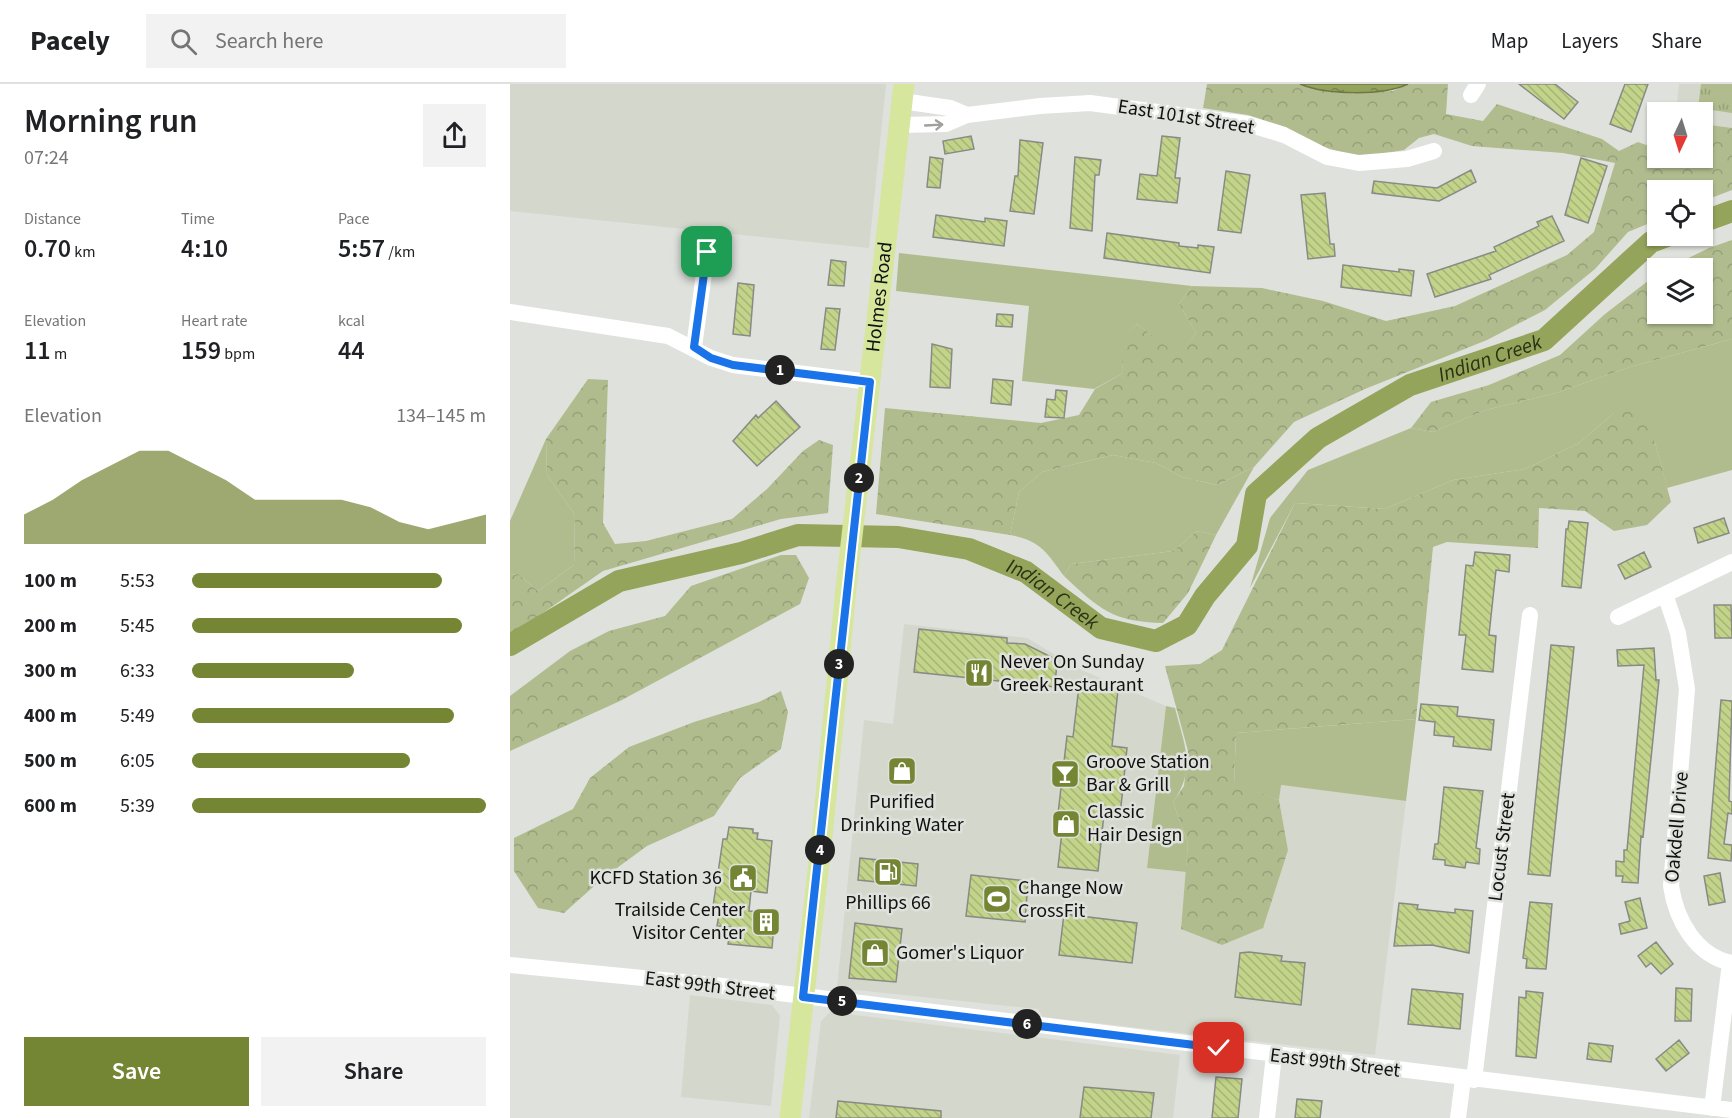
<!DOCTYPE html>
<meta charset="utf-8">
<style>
:root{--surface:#fff;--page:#f2f2f2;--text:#202124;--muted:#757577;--line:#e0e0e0;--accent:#748534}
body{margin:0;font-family:"Source Sans 3",sans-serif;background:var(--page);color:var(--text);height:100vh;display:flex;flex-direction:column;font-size:22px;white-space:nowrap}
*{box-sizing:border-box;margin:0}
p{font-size:20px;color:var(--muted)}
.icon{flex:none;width:33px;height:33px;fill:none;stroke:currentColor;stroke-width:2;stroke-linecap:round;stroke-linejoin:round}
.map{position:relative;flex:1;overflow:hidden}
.drawer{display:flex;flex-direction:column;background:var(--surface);width:510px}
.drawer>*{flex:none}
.needle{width:39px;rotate:184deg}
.tools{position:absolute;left:1137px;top:18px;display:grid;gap:12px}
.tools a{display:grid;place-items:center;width:66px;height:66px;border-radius:0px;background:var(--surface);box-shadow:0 2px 4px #0004;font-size:30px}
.pin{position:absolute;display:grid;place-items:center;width:51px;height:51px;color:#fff;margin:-26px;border-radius:12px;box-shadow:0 3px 9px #0006}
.km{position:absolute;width:30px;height:30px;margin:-15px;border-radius:50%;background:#222;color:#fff;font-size:16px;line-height:30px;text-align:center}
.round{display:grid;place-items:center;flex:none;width:63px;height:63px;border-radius:0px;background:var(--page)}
.summary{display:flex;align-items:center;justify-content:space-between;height:102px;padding:0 24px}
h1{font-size:33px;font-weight:600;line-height:45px}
.figures{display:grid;grid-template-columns:repeat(3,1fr);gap:9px;height:102px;padding:6px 24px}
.figures div{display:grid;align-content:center}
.figures b{font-size:26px;font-weight:600}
.figures small{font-size:16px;font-weight:400}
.figures p{font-size:16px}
.chart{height:168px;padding:12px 24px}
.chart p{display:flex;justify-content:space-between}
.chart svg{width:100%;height:108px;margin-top:6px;fill:var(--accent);opacity:.7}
.primary-button{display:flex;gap:12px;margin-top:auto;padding:12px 24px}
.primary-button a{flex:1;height:69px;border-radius:0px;background:var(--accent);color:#fff;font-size:24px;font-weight:600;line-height:69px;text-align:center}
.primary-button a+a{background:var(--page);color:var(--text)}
ul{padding:0 24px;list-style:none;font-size:20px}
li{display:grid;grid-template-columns:96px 72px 1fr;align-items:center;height:45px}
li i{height:15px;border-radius:8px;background:var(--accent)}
header{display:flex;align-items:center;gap:36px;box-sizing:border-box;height:84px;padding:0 30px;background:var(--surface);border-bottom:2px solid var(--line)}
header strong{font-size:28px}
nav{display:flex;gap:33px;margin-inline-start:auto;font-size:21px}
.search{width:420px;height:54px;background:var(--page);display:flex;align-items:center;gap:15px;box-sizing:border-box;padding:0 21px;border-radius:0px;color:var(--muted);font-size:22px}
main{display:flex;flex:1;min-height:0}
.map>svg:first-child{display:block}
.built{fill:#d4d7cb}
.green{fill:#b0bc8e}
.forest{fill:url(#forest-crowns)}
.park{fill:url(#park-tufts)}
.water{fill:url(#water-ripples);stroke:#6d7844;stroke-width:1.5}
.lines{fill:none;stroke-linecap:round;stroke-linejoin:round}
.river{stroke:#94a45b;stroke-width:22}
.building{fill:url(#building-back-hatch);stroke:#898a86;stroke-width:1.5}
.minor{stroke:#fff;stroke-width:16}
.major{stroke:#d6e69d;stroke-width:21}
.oneway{stroke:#a0a09f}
.route-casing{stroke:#fff;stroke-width:12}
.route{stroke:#1a73e8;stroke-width:8}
.labels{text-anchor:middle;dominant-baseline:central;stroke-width:5;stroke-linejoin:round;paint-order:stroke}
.street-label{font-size:20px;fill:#111210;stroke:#dfe1dc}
.poi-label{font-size:20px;fill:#111210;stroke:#dfe1dc;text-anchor:start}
.water-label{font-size:21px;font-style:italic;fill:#2b3212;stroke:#dfe1dc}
</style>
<header>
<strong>Pacely</strong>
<div class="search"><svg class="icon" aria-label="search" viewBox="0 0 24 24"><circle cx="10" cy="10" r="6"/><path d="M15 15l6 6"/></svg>Search here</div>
<nav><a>Map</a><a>Layers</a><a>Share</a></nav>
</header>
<main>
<section class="drawer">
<div class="summary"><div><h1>Morning run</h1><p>07:24</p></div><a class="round"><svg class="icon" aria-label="share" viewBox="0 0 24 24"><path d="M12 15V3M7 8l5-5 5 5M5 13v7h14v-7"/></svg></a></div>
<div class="figures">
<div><p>Distance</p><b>0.70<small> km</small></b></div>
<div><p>Time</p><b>4:10</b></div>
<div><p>Pace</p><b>5:57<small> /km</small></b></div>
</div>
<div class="figures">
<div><p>Elevation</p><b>11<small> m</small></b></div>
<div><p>Heart rate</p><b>159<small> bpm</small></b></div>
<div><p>kcal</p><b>44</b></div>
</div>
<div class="chart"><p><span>Elevation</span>134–145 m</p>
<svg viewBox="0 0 160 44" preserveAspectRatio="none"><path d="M0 44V32L10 26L20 18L30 12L40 6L50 6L60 12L70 18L80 26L90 26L100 26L110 26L120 29L130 35L140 38L150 35L160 32V44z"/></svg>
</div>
<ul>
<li><b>100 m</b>5:53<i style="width:85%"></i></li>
<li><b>200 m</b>5:45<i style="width:92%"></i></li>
<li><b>300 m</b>6:33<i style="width:55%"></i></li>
<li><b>400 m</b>5:49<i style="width:89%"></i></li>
<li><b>500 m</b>6:05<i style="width:74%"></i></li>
<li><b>600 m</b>5:39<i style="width:100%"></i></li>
</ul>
<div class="primary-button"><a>Save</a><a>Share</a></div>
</section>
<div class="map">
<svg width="1222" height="1034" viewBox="0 0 1222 1034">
<defs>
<pattern id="forest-crowns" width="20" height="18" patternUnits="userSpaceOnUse" patternTransform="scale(1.5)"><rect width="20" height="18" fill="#b0bc8e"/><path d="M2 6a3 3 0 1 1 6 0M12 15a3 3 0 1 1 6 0" fill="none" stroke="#96a179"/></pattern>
<pattern id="park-tufts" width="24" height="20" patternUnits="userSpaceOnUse" patternTransform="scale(1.5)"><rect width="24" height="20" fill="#b0bc8e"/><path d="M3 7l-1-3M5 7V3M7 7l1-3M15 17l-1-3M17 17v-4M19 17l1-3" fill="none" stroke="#96a179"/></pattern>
<pattern id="water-ripples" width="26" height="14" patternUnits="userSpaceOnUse" patternTransform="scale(1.5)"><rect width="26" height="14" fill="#94a45b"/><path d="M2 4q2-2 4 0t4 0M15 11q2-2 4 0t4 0" fill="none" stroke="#77844a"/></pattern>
<pattern id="building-back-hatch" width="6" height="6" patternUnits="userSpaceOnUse" patternTransform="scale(1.5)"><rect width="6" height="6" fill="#c2d489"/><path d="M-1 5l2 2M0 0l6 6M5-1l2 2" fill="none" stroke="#a6b575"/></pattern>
</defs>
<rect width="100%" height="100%" fill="#dfe1dc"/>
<path class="built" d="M0 0H376L359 164 0 127Z
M1169 0H1222V44L1193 40 1192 28H1166Z
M394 540 517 554 567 584 656 622 637 784 676 788 671 844 778 766 769 716 770 701 896 717 865 971 533 933 528 925 327 904 354 636 383 640Z
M180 911 262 921 270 932 261 1022 171 1013Z
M320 928 670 971 663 1034H299L311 937Z"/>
<path class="green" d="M389 169 682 202 669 220 686 249 668 272 627 240 611 254 613 289 584 305 512 297 519 222 386 207Z
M1222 255V386L1157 404 1144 355 1104 329 1069 359 1015 385 943 396 875 425 785 419 740 504 760 434 798 386 901 344 923 348 976 326 1046 309 1120 283Z
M36 355 37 391 65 431 64 481 28 507 8 490 0 491V437Z
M603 371 646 379 672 393 707 401 744 383 706 451 687 447 663 467 561 480 554 492C536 468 531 457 500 451L509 408 532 388Z
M656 622 665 624C674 661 687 684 663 718L678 759 676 788 637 784Z
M906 635 896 717 771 701 769 716 724 701 726 649Z"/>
<path class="forest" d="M697 0H790L799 4 854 8 883 7 898 0H938L936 30 973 37 987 20 1092 55 1109 67 1128 58 1147 65 1148 74H1192L1193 40 1222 44V106L1193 117 1192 106H1148L1147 136 1118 148 1085 185 1035 226 977 256 855 305 784 338 744 383 707 401 672 393 646 379 603 371 532 388 509 408 500 451 366 430 375 324 531 339 569 331 585 305 613 289 610 254 627 240 668 271 686 249 669 220 682 202 752 204 813 217 876 237 945 222 1057 171 1084 148 1105 79 1053 69 962 62 924 50 909 54 894 66 863 71H840L814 63 772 42 738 31 693 24Z
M1222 156V255L1120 283 1046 309 976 326 923 348 901 344 921 318 979 301 1050 271 1095 230 1147 190 1148 230H1192V184H1158L1199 164Z
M78 295 98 296 93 439 105 460 136 457 222 435 257 405 293 367 309 356 323 361 318 429 271 435 93 487 0 552V491L8 490 28 507 64 481 65 431 37 391 36 355Z
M1132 326 1144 355 1161 418 1137 441 1104 447 1075 427 1029 424 1028 464 937 458 923 463 906 635 726 649 724 700 769 716 778 766 753 844 712 861 671 845 678 759 663 718 674 702 678 667 655 582 690 580 712 566 785 419 875 425 943 396 1015 385 1069 359 1104 329Z
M687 447 706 451 678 509 653 539C603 538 589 525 554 492L561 480 663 467Z
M271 471H286L299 494 290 520 110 617 0 667V612L60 567 99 547 155 532 181 502Z
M271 607 278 628 271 665 230 694 204 732 137 762 92 795 54 829 28 824 4 787V754L63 725 80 694 119 663 184 638 249 618Z"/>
<path class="park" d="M1191 0H1222V29L1188 24Z"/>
<path class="water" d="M790 0H898C873 12 816 11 790 0Z"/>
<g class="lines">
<g class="river">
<path d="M1192 138 1222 127"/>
<path id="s1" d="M0 561 109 497 231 469 288 451 388 453 459 465 516 488 591 544 646 557 677 541 695 512 737 462 746 410 808 354 900 301 1034 256 1141 158 1157 152"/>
</g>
</g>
<path class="building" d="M1009 0H1045L1068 18 1054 35Z
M1115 0H1138L1121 48 1100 40Z
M461 52 464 65 435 70 433 57Z
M652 52 670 54 665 94H670L667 119 627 115 630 90 647 92Z
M510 56 533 59 524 130 500 127 505 92H508Z
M420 73 433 75 430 104 417 103Z
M565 73 591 76 589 91H585L582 147 560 144Z
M1071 74 1097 82 1078 139 1055 131Z
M961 86 966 98 929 117 862 109 864 97 927 104Z
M716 87 740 91 731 149 708 146Z
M815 109 820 160H824L825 172 798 175 791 111Z
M426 131 475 138V134L497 137 494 162 423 153Z
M1042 132 1054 157 979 191 981 195 925 213 917 190 986 167 984 163 1029 142 1027 138Z
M597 149 669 159V162L688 164V161L704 163 700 189 594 174Z
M321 176 336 178 334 202 318 201Z
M833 181 889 188V185L904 187 901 212 831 203Z
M228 199 244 201 240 252 223 250Z
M316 224 330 225 325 266 311 265Z
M487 230 503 231 502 243 486 242Z
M422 260 442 265 440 304 420 303Z
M483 295 503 297 501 321 481 319Z
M546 306 557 307 554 334 535 333 537 315 545 316Z
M266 317 290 343 247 382 223 357 246 331 248 334Z
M1214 434 1219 449 1188 459 1184 444Z
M1059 437 1078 439 1071 504 1052 502 1056 445H1058Z
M965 468 1000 471 999 488 986 486 979 551 986 552 983 588 952 585 956 551H949L956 481 963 482Z
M1134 468 1141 483 1115 495 1108 481Z
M1204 521H1221L1222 554H1205Z
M409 545 497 554V559L515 560 547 576 545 603 404 588Z
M1041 561 1064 563 1040 792 1018 790Z
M1144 564 1146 596H1149L1133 753 1131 752 1128 799 1112 798 1113 792H1106V777L1114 778V766H1117L1134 581 1108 582 1107 566Z
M569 602 608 606 602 662 617 664 610 732 594 730 588 787 548 783 554 730H548L557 652 563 653Z
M1211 616 1222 617 1219 717 1222 718V730L1218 729 1214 760 1222 761 1221 777 1198 774Z
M911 620 948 623 947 632 984 636 981 666 943 662 944 653 924 651 925 638 909 636Z
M934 703 973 707 966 764 970 765 969 780 956 778 955 784 935 781V776L923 775 925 760H928Z
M219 743 243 745V749H248L247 755 262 757 257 809 241 807 239 827 265 829 262 864 218 860 220 843 207 842 209 830 202 829 213 755H217Z
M350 774 408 780 406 802 348 796Z
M1210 789 1215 818 1199 821 1194 792Z
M461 791 518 797 515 838 456 832Z
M1130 814 1137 844 1111 850 1109 840 1120 837 1115 818Z
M1020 818 1042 820 1036 885 1016 884 1017 875 1013 874Z
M889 819 908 821 907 825 945 829V825L963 827 959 869 922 861 884 862Z
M554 830 627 839 622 879 549 871Z
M345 839 392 845 386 898 339 894Z
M1146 858 1163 880 1151 890 1141 879 1136 883 1128 872Z
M739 868 772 872 771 877 795 879 791 921 725 913 730 869Z
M1166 904 1182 905 1181 937H1165Z
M902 905 953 910 950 945 898 940Z
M1016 907 1033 909 1026 974 1006 972 1009 913 1016 914Z
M1169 956 1179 969 1156 987 1146 975Z
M1079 959 1103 962 1101 978 1077 975Z
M706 993 732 995 728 1034H702Z
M574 1003 644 1009 641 1034H570Z
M787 1015 812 1017 810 1034H785Z
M328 1017 431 1027V1034H326Z"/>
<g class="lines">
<path class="minor" d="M961 11 968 0
M392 17 440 24 457 31
M389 41 436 40 457 31 530 22 580 19 738 40 774 51 817 73 849 79 897 75 924 67
M0 228 158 252 201 274 223 281 360 298
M184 263 197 168
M1155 510 1168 549 1177 605 1161 802C1166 836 1186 872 1222 879
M1108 533 1222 478
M0 881 204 901 1222 1026
M964 996 1020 531
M1202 1024 1220 879
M757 1034 764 971
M948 1034 953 995"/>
<path class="major" id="s2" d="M280 1034 313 743 336 504 394 0"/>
</g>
<defs><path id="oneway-shaft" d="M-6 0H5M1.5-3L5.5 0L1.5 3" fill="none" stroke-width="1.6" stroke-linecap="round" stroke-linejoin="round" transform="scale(1.5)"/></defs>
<use class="oneway" href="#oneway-shaft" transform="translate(424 41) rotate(-3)"/>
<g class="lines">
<g class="route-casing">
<path id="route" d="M197 168 184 263 201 274 223 281 360 298 293 913 709 964"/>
</g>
<use href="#route" class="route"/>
</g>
<defs>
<g id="restaurant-square" transform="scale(1.5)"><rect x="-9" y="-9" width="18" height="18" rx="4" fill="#748534" stroke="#dfe1dc"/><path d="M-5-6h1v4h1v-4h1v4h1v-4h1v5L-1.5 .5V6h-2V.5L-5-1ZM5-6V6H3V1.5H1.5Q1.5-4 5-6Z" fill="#fff"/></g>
<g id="shop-square" transform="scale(1.5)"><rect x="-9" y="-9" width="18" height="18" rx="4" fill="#748534" stroke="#dfe1dc"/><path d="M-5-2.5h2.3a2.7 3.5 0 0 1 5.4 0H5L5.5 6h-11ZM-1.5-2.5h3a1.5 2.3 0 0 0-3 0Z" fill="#fff"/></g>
<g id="bar-square" transform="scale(1.5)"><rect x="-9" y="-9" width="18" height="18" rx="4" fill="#748534" stroke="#dfe1dc"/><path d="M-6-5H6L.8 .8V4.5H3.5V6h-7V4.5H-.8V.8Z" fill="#fff"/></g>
<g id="fuel-square" transform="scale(1.5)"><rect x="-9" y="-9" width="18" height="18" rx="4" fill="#748534" stroke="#dfe1dc"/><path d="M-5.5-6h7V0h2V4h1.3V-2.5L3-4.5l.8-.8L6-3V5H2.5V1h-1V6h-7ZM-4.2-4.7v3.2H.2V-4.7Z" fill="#fff"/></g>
<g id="civic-square" transform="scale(1.5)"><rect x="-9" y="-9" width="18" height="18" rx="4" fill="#748534" stroke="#dfe1dc"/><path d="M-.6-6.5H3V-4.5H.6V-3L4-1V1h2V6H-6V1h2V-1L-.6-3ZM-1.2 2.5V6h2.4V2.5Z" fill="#fff"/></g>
<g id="stadium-square" transform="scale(1.5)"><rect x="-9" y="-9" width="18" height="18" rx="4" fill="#748534" stroke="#dfe1dc"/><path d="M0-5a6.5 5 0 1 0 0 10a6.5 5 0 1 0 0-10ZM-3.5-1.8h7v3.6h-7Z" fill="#fff"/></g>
<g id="building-square" transform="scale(1.5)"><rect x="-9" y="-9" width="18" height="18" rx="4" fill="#748534" stroke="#dfe1dc"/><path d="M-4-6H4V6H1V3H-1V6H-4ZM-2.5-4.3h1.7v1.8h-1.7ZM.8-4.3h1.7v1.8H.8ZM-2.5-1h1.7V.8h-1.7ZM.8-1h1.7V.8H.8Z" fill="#fff"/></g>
</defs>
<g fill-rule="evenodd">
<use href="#restaurant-square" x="469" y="589"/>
<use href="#shop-square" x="392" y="687"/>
<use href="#bar-square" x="555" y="690"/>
<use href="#shop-square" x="556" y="740"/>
<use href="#fuel-square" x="378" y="788"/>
<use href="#civic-square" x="233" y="794"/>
<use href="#stadium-square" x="487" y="815"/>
<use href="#building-square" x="256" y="838"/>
<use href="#shop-square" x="365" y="869"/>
</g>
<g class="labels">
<g class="street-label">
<text transform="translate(676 33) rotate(9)">East 101st Street</text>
<text stroke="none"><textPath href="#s2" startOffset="826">Holmes Road</textPath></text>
<text transform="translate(1167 743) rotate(-85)">Oakdell Drive</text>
<text transform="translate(992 763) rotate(-83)">Locust Street</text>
<text transform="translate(200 902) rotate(7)">East 99th Street</text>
<text transform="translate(825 979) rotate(7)">East 99th Street</text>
</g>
<g class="poi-label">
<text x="490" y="578">Never On Sunday<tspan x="490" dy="23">Greek Restaurant</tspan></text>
<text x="576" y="678">Groove Station<tspan x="576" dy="23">Bar &amp; Grill</tspan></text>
<text x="392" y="718" text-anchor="middle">Purified<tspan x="392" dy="23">Drinking Water</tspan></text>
<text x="577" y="728">Classic<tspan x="577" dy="23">Hair Design</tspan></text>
<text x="212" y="794" text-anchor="end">KCFD Station 36</text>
<text x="508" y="804">Change Now<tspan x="508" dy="23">CrossFit</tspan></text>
<text x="378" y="819" text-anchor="middle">Phillips 66</text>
<text x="235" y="826" text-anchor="end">Trailside Center<tspan x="235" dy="23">Visitor Center</tspan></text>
<text x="386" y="869">Gomer's Liquor</text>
</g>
<g class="water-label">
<text stroke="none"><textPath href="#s1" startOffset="1156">Indian Creek</textPath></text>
<text stroke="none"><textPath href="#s1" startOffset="579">Indian Creek</textPath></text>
</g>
</g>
</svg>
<div class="tools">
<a><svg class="needle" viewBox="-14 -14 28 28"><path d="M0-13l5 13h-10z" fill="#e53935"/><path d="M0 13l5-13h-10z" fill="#757577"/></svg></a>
<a><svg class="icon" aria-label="locate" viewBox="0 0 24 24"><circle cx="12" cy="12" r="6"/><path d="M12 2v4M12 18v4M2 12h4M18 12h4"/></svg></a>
<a><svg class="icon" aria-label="layers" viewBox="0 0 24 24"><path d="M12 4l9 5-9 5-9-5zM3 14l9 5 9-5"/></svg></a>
</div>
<div class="pin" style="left:197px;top:168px;background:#1e9e55"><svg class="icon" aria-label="arrive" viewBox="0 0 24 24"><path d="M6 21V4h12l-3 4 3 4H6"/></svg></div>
<div class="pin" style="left:709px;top:964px;background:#d93025"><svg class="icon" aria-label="check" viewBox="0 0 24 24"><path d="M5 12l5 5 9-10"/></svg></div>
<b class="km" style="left:270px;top:286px">1</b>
<b class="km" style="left:349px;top:394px">2</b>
<b class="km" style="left:329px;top:580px">3</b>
<b class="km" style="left:310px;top:766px">4</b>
<b class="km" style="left:332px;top:917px">5</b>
<b class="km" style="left:517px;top:940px">6</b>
</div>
</main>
